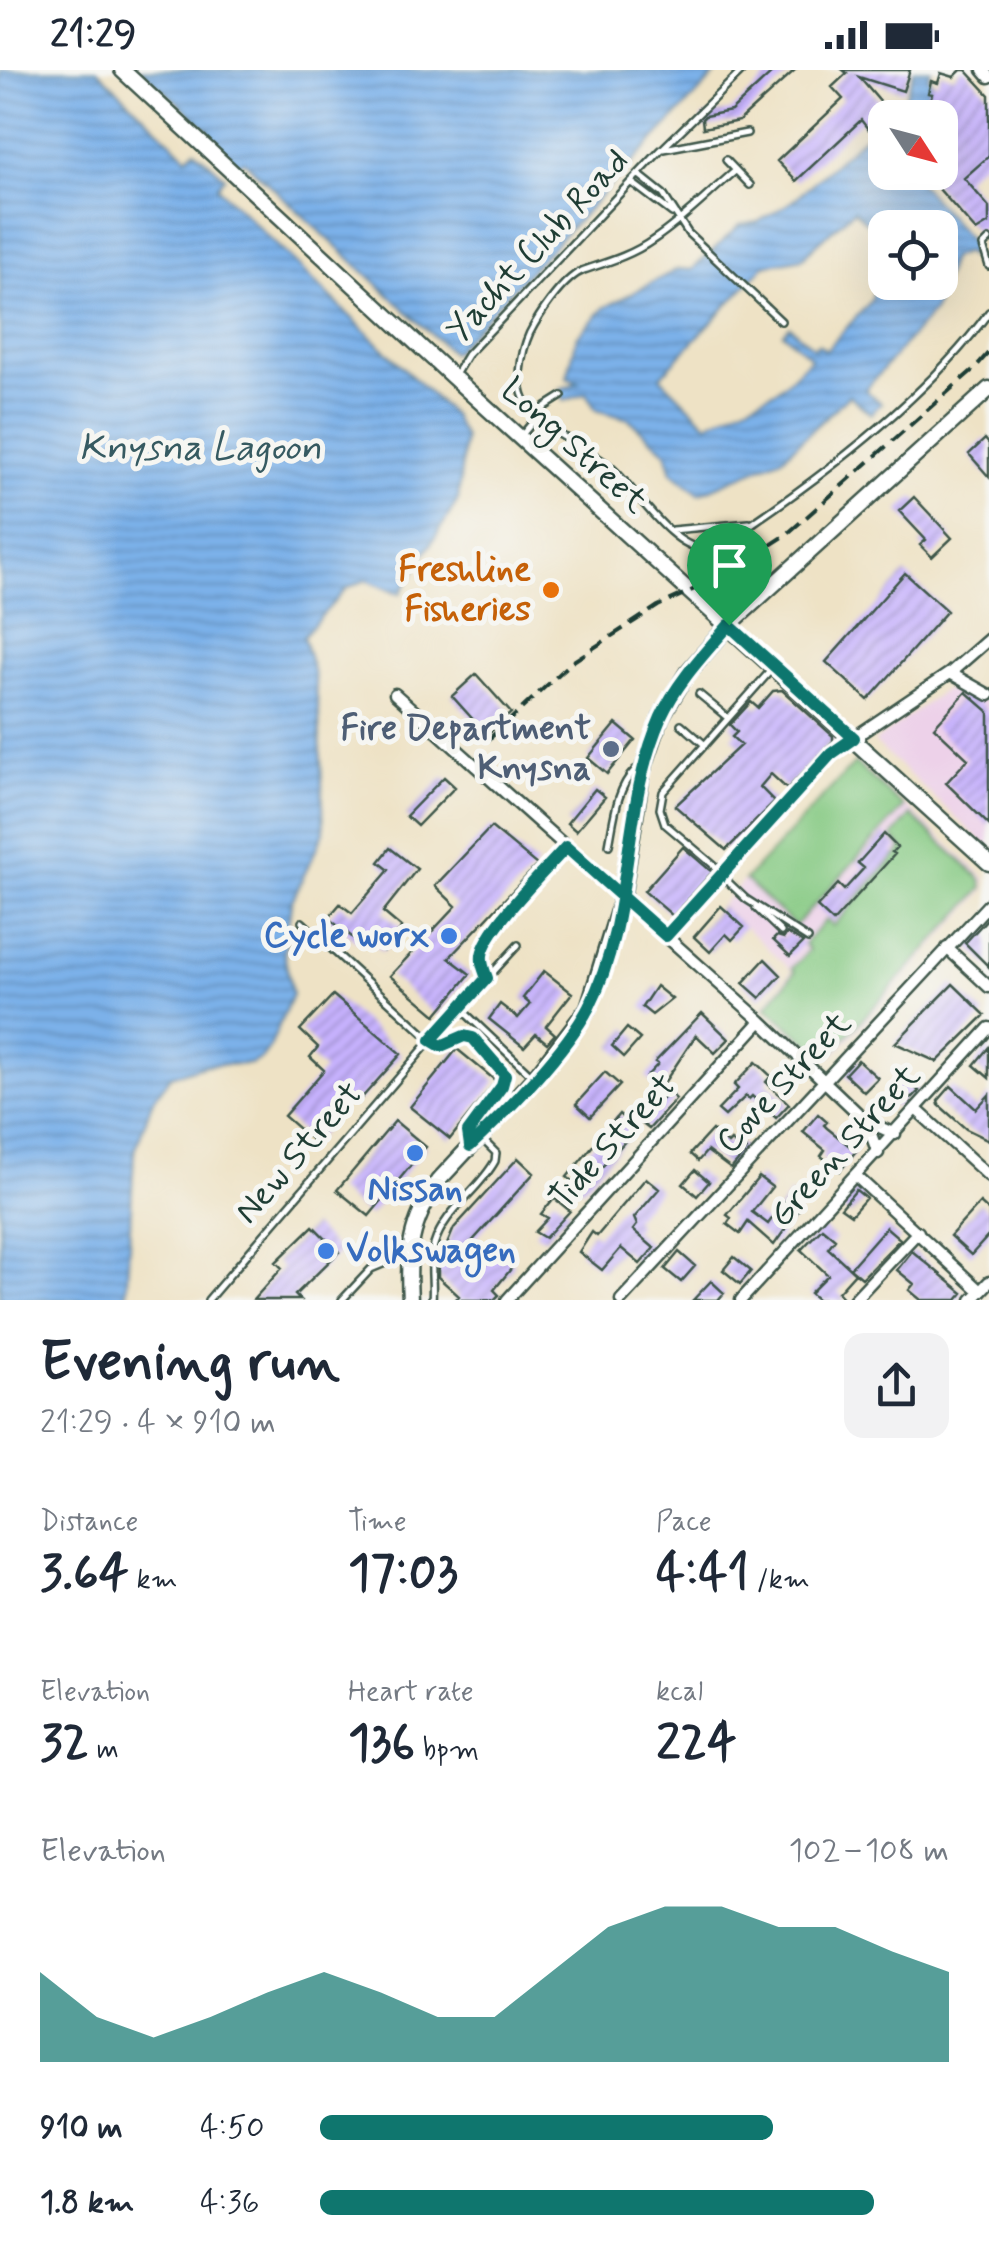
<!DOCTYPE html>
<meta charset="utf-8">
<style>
:root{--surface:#fff;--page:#f2f2f3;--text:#1f2937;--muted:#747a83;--accent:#0f766e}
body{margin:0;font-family:Mynerve,sans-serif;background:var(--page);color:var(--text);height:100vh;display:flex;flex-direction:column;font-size:38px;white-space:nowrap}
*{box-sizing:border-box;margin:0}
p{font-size:32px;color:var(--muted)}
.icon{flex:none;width:55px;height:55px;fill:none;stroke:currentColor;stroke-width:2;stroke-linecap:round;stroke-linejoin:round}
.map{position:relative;height:1230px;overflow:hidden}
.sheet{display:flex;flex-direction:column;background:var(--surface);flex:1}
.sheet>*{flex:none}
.needle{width:65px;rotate:126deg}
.controls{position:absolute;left:868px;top:30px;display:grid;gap:20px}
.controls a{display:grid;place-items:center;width:90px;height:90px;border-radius:20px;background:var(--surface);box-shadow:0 10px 40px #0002;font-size:50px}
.pin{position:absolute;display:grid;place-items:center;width:85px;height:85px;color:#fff;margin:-102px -42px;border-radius:50% 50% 50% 0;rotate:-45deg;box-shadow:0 0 10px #0007}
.pin .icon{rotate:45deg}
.round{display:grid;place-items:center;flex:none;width:105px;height:105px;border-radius:20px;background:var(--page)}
.summary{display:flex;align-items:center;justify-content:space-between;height:170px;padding:0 40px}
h1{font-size:55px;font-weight:700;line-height:75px}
.figures{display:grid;grid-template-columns:repeat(3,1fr);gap:15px;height:170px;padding:10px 40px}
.figures div{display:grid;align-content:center}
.figures b{font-size:50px;font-weight:700}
.figures small{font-size:28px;font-weight:400}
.figures p{font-size:28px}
.chart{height:280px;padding:20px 40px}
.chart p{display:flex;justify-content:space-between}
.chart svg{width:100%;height:180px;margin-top:10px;fill:var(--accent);opacity:.7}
ul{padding:0 40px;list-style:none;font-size:32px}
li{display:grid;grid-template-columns:160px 120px 1fr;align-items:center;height:75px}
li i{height:25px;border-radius:12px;background:var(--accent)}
.status{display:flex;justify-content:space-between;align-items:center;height:70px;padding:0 50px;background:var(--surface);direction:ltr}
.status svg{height:28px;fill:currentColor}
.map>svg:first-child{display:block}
.built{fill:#edd1e9}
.pitch{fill:#85c982;stroke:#52835b;stroke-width:2.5}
.water{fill:url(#water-rules);stroke:#4e778e;stroke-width:2.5;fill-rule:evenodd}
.building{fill:url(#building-hatch)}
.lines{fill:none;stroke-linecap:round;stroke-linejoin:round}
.lane-casing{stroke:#3e564a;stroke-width:10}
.street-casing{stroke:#3e564a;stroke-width:15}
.secondary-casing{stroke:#3e564a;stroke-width:19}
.lane{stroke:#fff;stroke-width:5}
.street{stroke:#fff;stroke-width:10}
.secondary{stroke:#fff;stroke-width:14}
.rail{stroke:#1f3d34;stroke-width:4;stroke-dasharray:15 8;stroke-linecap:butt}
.route-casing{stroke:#fff;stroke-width:20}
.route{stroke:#0f766e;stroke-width:12}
.food-dot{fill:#e8710a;stroke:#f6f6f2;stroke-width:4}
.service-dot{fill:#5c6f8a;stroke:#f6f6f2;stroke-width:4}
.shop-dot{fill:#3f7fe0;stroke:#f6f6f2;stroke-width:4}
.labels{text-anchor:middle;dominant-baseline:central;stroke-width:10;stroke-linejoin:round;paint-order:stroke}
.street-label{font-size:35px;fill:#1f3d34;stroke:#f6f6f2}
.food-label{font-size:35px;font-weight:bold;fill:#c56008;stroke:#f6f6f2;text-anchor:end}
.service-label{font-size:35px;font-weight:bold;fill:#4e5e75;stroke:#f6f6f2;text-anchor:end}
.shop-label{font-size:35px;font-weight:bold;fill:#366cbe;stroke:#f6f6f2;text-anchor:end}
.water-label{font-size:38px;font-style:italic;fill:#365a61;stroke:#f6f6f2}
</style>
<div class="status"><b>21:29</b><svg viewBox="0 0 49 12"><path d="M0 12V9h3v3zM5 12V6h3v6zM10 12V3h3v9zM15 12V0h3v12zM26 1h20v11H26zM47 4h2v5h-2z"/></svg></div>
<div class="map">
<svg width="989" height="1230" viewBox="0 0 989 1230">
<defs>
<pattern id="water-rules" width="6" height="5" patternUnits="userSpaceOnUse" patternTransform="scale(2.5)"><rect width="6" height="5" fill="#7cb1e9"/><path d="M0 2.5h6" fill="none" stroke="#6591be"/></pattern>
<pattern id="building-hatch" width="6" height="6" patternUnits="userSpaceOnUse" patternTransform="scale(2.5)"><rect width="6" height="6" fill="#c6b1fd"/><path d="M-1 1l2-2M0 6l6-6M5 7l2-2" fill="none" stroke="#a091ce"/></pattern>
</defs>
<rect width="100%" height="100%" fill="#f6f6f2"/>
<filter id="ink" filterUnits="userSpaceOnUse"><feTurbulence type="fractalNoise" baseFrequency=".01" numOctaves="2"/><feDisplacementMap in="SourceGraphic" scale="20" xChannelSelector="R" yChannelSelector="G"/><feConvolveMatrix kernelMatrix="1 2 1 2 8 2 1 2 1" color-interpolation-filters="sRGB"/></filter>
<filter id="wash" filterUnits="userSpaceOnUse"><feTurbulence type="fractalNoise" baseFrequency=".0048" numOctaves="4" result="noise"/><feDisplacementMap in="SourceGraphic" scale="40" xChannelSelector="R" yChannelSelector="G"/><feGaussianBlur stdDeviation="2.25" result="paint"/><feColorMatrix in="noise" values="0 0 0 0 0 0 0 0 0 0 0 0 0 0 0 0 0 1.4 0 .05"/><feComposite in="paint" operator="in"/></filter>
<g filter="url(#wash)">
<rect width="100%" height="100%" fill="#eee2c5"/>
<path class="built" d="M961 617 989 633V778L874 672 944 620Z
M856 690 985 808V820L834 985 821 988 763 937 792 901 721 835Z"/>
<path class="pitch" d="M855 693 904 737 795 856 745 810Z
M911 745 981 809 983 818 832 982 822 984 766 937 795 902 792 898 809 880 804 874 826 850 833 856 903 778 892 767Z"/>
<path class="water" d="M0 0H97L187 87 195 80 225 107 217 117 452 345 464 368 458 430 400 524 366 510 347 518 303 566 314 604 319 644 324 762 291 833 284 883 292 924 270 977 262 988 250 994 206 995 170 1006 152 1032 134 1083 126 1230H0Z
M141 0H720L452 283 244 91 238 95 206 66 210 61Z
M914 0H931L928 7 931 12 920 48H885L891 42 900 43Z
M885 48V102L911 103 973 174 970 187 966 182 951 188 934 240 865 320 881 333 871 344 849 325 782 388 699 424 672 402 666 382 629 349 596 340 586 323 564 331 560 319 579 312 567 308 577 267 604 238 678 199 692 200 740 155 758 152 793 131ZM854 140 885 171V158H940V212H885V187L871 231 826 280 818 274 814 278 789 256 783 263 811 288 779 319 707 354 660 307 765 195 802 188Z"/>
<g id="blocks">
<path class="building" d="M775 0H795L739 51 703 58 702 49 705 46 731 41Z
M843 0H910L903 21 859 7 888 41 868 59 861 50 796 111 777 91 843 29 832 17 847 3Z
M961 0H966L989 25V86L964 108 989 137V153L976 161 924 102H940V36L929 33 932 24 928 23 931 11 938 13 941 3 954 7Z
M985 369 989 374V407L969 384Z
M914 427 952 468 932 487 920 475 926 470 899 441Z
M905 503 947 541 868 630 826 592Z
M476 604 511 643 487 665 452 626Z
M782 620 833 666V671L787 719 771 704 760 717 775 732 726 780 675 736 741 675 732 667 737 662 730 655 751 632 758 638 773 621Z
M966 622 989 642V755L946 713 968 689 934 657Z
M616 654 635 670 607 704 588 688Z
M444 707 455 717 417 756 406 746Z
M595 719 605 727 576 761 567 753Z
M491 757 537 795 449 888 470 904 436 945 390 906 456 836 435 816Z
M884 764 897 777 892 782 895 784 833 852 817 837 838 814 844 820 864 798 858 793Z
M683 777 712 802 673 846 644 821Z
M390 778 417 799 383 842 402 858 383 881 362 864 357 871 328 848 340 834 352 843 389 800 379 792Z
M721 836 744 857 732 870 726 864 710 882 694 867Z
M989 847V897L965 873Z
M787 863 803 873 790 886 773 870 777 866 784 868Z
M765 889 781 905 760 928 743 913Z
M544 901 572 923 546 956 555 964 547 973 536 964 524 977 489 949 500 934 518 948 530 934 523 928Z
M953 914 985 945 937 992 895 973Z
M656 916 672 929 652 945 642 937Z
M333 925 401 984 359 1031 353 1025 314 1072 284 1046 324 1000 310 987 318 977 300 960Z
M702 943 729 969 715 983 696 965 660 1019 646 1007 658 994 655 992Z
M627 958 640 969 624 987 612 976Z
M989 977V1008L974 995Z
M457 979 496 1011 450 1069 410 1037Z
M858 990 878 1008 864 1022 845 1004Z
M756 992 771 1006 766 1012 789 1034 776 1048 752 1026 749 1029 746 1026 725 1046 718 1040 738 1019 734 1015Z
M605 1002 620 1015 590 1047 576 1034Z
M904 1007 919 1021 912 1028 908 1025 896 1038 885 1027Z
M951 1016 976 1039 989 1025V1070L966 1059 939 1035 938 1031Z
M669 1022 676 1029 649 1059 636 1049 643 1040 647 1043Z
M619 1044 636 1059 582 1119 567 1107Z
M818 1044 827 1052 824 1055 827 1058 856 1081 840 1101 821 1086 825 1080 803 1062Z
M395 1051 426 1077 369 1146 337 1120Z
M712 1060 728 1074 731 1071 737 1076 739 1073 747 1080 731 1099 707 1081 698 1091 690 1084Z
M518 1088 534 1103 459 1186 478 1204 497 1179 515 1194 494 1220 499 1225 494 1230H455L459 1226 438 1207V1196L454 1158Z
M695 1100 709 1112 697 1126 683 1114Z
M759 1107 772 1117 752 1142 768 1154 790 1124 803 1134 774 1175 748 1152 740 1164 727 1154 731 1148 727 1145Z
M646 1108 659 1119 634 1148 637 1155 633 1160 654 1178 640 1194 621 1178 602 1200 579 1182 592 1162 597 1166Z
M856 1120 866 1128 851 1145 841 1138Z
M554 1128 570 1141 545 1168 535 1162 548 1148 541 1144Z
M980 1133 989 1141V1165L971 1185 950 1166Z
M313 1156 339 1182 295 1225 300 1230H253L282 1198 276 1192Z
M886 1157 900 1169 862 1208 850 1198Z
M822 1158 835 1169 828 1178 855 1203 838 1222 845 1230H818L810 1223 828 1205 801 1180Z
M912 1181 963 1223 957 1230H921L909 1220 914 1214 897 1200Z
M679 1182 695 1196 681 1212 665 1199Z
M734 1187 751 1201 740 1214 723 1200Z
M711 1211 724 1223 718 1230H693Z"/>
</g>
</g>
<g filter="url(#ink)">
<use href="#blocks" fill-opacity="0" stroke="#3e564a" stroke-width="2.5"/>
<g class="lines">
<g class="lane-casing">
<path id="lane" d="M664 79 747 63
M726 90 750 115
M734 102C708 124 682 151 653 170 632 185 608 192 584 200 565 207 544 238 534 255 523 273 515 308 524 328 540 362 585 375 612 398 634 417 674 483 707 478 725 476 738 462 753 453 835 397 930 323 989 242
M638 104 663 124 688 163 781 251
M631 112 672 143
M989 170 983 176 989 196
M455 305 467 285 661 80 743 0
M522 365 546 336 562 326
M672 460 749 453
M699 624 728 648
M681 654 705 675
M609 775C614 750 616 719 635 700L639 701
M723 803 665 754 660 739 663 722 772 599
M723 807 746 829 808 869
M756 838 781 862
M302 852 431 970 441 976C448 973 457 966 464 966 481 964 505 998 503 1013L469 1062V1074
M487 908 482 893 486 872 564 779
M460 938 531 1005
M401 1117 421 1133
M208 1230 431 970 518 875
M342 1230 371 1199 407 1184
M432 1230C434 1213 429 1194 434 1175 445 1139 478 1122 495 1091L496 1083 480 1067"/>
</g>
<g class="street-casing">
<path id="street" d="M983 0 989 7
M950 603 989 625
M395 624 761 951 866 1051 895 1064
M666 866 831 683 950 603 989 569
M947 878 989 917
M917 1040 989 1106
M866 1051 878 1083
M857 1107 980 1221
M507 1230 761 951
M621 1230 989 834
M741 1230 989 958
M854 1230 918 1162
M972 1230 989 1212"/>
</g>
<g class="secondary-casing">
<path id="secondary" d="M122 0 453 307 989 793
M410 1230C407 1180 410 1155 438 1111L534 1008 588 938 622 828 642 702 661 647 687 603 729 555 989 319"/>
</g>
<use href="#lane" class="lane"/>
<use href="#street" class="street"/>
<use href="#secondary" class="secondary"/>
<path class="rail" d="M488 670 572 592 658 536 725 505 786 465 975 298 989 282"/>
</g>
</g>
<g class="lines" filter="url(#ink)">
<g class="route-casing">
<path id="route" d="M729 555C704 584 677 612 661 647 620 739 635 846 589 937 566 981 507 1041 470 1076L468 1062 502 1016 505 1005 473 968 464 966 441 976 431 970 487 908C484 900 481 894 482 885 486 858 546 800 566 777L666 866 831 684 854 668 729 555"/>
</g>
<use href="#route" class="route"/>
</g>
<circle class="food-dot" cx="551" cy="520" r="10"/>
<circle class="service-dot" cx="611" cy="679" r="10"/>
<g class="shop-dot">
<circle cx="449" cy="866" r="10"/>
<circle cx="415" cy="1083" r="10"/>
<circle cx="326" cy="1181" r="10"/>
</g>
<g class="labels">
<g class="street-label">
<text transform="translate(538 176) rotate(-47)">Yacht Club Road</text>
<text transform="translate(574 376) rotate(42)">Long Street</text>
<text transform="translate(784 1013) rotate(-47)">Cove Street</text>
<text transform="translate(613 1072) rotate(-48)">Tide Street</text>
<text transform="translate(845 1076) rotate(-48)">Green Street</text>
<text transform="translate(299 1083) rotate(-49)">New Street</text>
</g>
<g class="food-label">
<text x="531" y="500">Freshline<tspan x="531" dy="40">Fisheries</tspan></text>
</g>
<g class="service-label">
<text x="591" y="659">Fire Department<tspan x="591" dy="40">Knysna</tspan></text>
</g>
<g class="shop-label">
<text x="429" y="866">Cycle worx</text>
<text x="415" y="1120" text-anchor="middle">Nissan</text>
<text x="346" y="1181" text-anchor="start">Volkswagen</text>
</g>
<g class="water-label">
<text x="200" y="378">Knysna Lagoon</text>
</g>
</g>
</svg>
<div class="controls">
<a><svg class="needle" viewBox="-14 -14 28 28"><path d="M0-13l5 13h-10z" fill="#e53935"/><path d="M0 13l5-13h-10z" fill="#747a83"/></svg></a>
<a><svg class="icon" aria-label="locate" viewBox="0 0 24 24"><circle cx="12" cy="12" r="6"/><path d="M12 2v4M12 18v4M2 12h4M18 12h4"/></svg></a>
</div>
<div class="pin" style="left:729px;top:555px;background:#1e9e55"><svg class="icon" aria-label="arrive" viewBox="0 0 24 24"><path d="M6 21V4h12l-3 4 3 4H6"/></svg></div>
</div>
<section class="sheet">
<div class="summary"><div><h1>Evening run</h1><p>21:29 · 4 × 910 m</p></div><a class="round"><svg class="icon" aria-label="share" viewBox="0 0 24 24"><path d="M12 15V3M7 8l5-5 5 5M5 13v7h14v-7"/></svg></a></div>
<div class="figures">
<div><p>Distance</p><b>3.64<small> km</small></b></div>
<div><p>Time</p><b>17:03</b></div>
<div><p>Pace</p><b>4:41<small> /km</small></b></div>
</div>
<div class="figures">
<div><p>Elevation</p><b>32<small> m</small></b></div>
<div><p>Heart rate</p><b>136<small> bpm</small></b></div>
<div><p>kcal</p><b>224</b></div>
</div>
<div class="chart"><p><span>Elevation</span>102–108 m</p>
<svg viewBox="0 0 160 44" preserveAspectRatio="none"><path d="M0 44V22L10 33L20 38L30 33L40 27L50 22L60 27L70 33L80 33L90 22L100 11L110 6L120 6L130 11L140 11L150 17L160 22V44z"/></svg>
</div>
<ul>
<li><b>910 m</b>4:50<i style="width:72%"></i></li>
<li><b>1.8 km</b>4:36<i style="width:88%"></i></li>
</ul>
</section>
